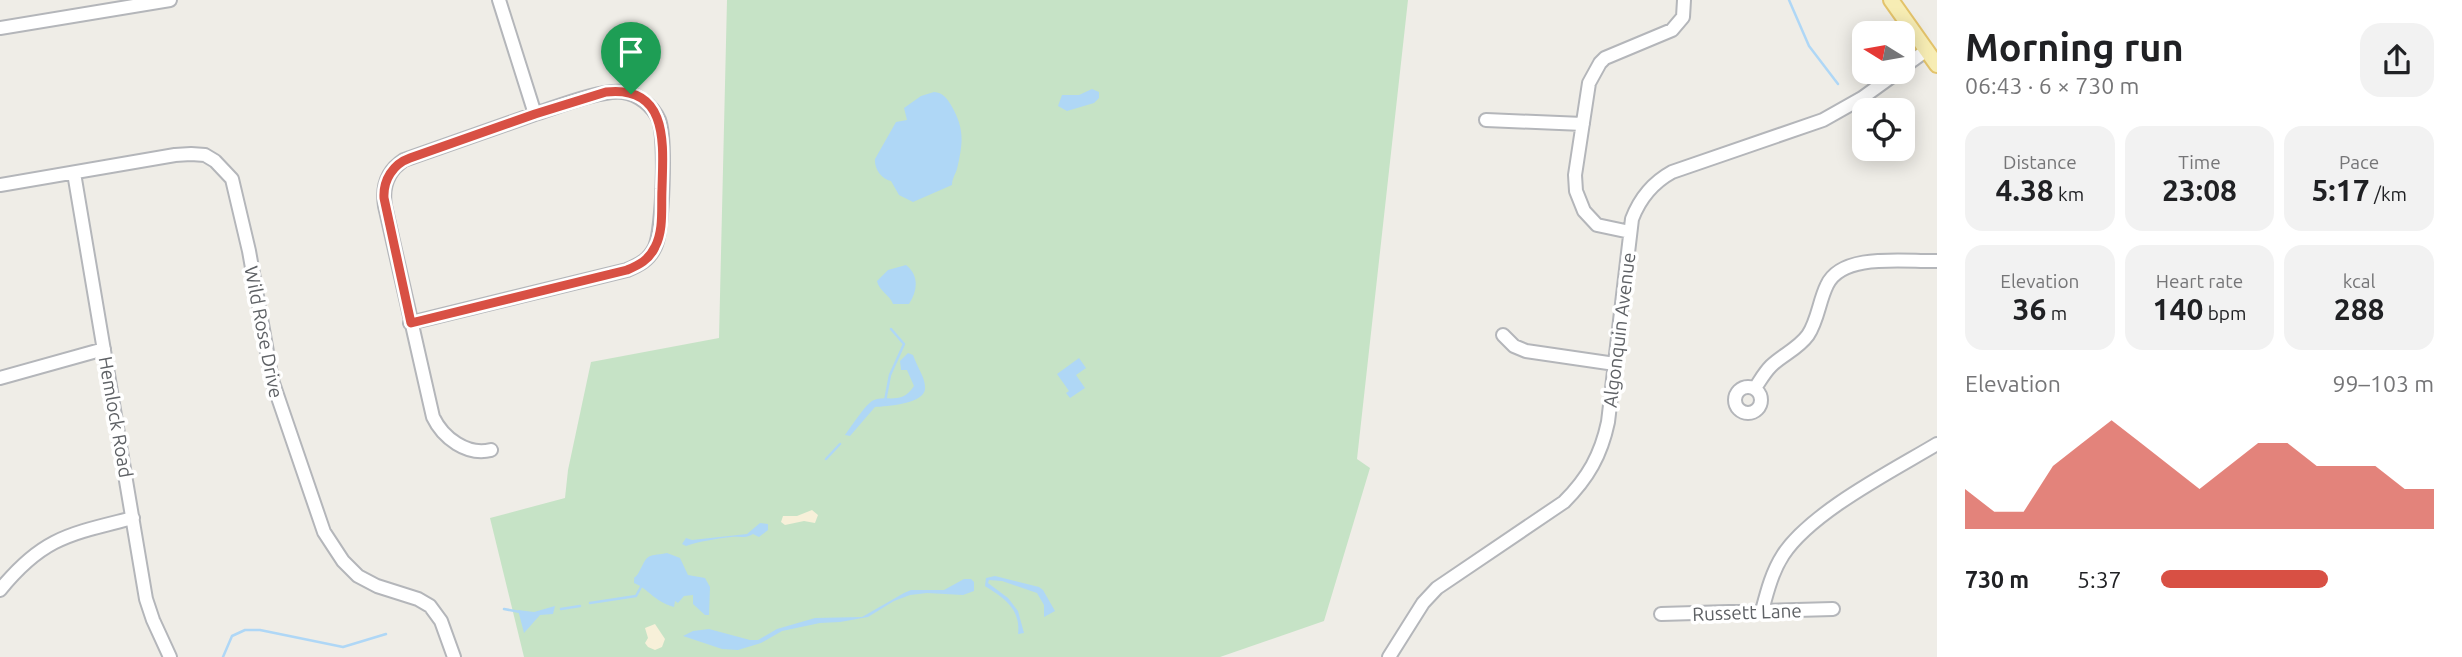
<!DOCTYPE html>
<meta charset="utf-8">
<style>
:root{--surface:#fff;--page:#f2f2f2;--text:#202124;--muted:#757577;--accent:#d85044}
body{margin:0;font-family:Ubuntu,sans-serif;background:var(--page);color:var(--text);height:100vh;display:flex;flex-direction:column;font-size:26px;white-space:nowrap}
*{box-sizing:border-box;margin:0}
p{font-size:23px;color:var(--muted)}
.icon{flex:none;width:38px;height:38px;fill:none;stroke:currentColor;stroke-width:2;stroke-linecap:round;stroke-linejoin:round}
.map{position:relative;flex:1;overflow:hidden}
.drawer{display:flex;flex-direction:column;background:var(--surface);width:525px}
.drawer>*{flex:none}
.needle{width:46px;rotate:281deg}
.buttons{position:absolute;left:1852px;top:21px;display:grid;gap:14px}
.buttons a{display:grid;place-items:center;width:63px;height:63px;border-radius:14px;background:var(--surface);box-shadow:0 4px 18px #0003;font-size:35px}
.pin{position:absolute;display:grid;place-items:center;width:60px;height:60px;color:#fff;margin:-72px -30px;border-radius:50% 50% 50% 0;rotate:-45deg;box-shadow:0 0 7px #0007}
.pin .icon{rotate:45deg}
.round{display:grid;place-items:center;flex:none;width:74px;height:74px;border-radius:21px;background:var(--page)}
.summary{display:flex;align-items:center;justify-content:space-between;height:119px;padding:0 28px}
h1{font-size:38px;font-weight:700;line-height:52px}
.figures{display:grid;grid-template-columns:repeat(3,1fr);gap:10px;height:119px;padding:7px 28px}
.figures div{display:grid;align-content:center;border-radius:18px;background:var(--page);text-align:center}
.figures b{font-size:30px;font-weight:700}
.figures small{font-size:19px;font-weight:400}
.figures p{font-size:19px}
.chart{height:196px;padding:14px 28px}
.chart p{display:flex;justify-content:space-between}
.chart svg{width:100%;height:126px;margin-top:7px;fill:var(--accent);opacity:.7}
ul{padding:0 28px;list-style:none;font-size:23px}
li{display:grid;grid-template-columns:112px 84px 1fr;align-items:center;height:52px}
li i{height:18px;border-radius:9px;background:var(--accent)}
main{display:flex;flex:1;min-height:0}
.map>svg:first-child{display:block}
.green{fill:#c6e3c6}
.sand{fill:#f7f0d9}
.water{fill:#afd7f6}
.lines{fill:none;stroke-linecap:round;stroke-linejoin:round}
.stream{stroke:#afd7f6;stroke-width:2.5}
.minor-casing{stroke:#b4b6ba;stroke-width:16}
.major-casing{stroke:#e3c36b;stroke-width:18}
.minor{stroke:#fff;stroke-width:12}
.major{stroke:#f7edb4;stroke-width:14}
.route-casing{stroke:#fff;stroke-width:14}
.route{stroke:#d85044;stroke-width:9}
.labels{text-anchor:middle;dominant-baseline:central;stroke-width:7;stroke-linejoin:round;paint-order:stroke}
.street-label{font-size:19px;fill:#5e6165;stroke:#fff}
</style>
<main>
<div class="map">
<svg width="1937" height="657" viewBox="0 0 1937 657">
<rect width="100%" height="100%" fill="#efede7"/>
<path class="green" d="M727 0H1408L1357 459 1370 468 1324 621 1220 657H524L490 518 565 498 568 470 591 362 719 338Z"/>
<path class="sand" d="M812 510 818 515 815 523 804 521 785 525 781 522 783 516H797Z
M655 624 665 639 662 647 655 650 648 647 645 643 648 638 645 628Z"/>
<path class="water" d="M1092 89 1099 92V98L1094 103 1067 111 1058 106 1062 95H1079Z
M934 92C943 93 946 97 951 105 965 129 963 143 957 169 955 175 952 179 952 185L913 202 899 195 891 181C881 179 874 168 875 159L896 122 907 120 904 108 921 96Z
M906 265C919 275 918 290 909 304H893C890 295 879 291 877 281L888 270Z
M908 353 913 355 915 360C918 368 925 378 925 387 927 404 886 406 875 407L850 436 845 435C851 427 866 403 874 400 889 395 902 405 914 386L907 370H901L900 361Z
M1079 358 1086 368 1076 375 1085 388 1070 398 1066 393 1069 391 1057 374Z
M760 523 768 524V530L759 537 753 534C745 539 739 536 731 537 715 539 700 541 686 546L682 544 686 538 692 540 747 534Z
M667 553 680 558 688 575 705 578 710 587 709 615H705L693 604V595L684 596 678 603 675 601 674 607C653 601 649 589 634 583 635 572 633 582 639 572 649 553 645 557 667 553Z
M995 576 1039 587 1043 590 1055 611 1044 617V605L1037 593 1002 581 989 580 988 583 1008 598 1018 611 1024 633 1018 634C1021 609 1004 598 985 586L986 578Z
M964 579H971L974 582V591L963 595 927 593 910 595 894 601 868 617 840 622 820 623 782 631 761 643 738 650 722 649 683 636 693 631 709 629 750 640H758L777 629 815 618 862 617 904 593 911 590H944Z
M555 606 553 614 540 615 524 633 518 610 534 612Z"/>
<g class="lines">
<path class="stream" d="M1789 0 1809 46 1838 84
M885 401 890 375 904 344 891 329
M826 459 840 444
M590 603 636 596 642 585
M504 609 520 612
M561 609 580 606
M223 657 232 636 245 630H260L343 647 386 634"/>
<g class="minor-casing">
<path id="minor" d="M0 28 170 0
M1902 68 1927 50
M1486 120 1583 124
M74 173 146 599 153 620 170 657
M0 185 175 155 191 154 205 155 215 161 232 179 249 251 272 380 324 532 343 561 358 576 377 586 418 599 430 606 441 621 454 657
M1630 232 1597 225 1584 211 1576 191 1575 175 1589 83 1600 63 1605 58 1672 30 1683 17 1684 0
M410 323 627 270C639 265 649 260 655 247 663 230 666 138 659 120 653 106 638 94 623 92 602 89 557 107 535 114
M1503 335 1514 346 1526 351 1615 364
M0 378 104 349
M1735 400a13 13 0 1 1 26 0a13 13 0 1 1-26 0Z
M1755 388C1760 381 1764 373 1771 366 1782 355 1798 349 1808 335 1818 320 1819 301 1827 285 1842 252 1906 262 1937 261
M491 450C467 456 443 438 433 417L385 206C382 187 387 171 404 160L535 114 499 0
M0 590C43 537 70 534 133 518
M1762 611C1767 592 1772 572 1783 555 1811 512 1892 471 1937 444
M1661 614 1833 609
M1389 657 1423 603 1437 588 1564 502C1588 478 1601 455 1608 422L1632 219C1640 198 1652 183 1672 172L1823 120 1862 98 1898 72"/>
</g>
<g class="major-casing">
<path id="major" d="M1891 0 1937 65"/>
</g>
<use href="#minor" class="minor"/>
<use href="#major" class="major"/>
</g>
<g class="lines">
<g class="route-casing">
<path id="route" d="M606 92C670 85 663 146 662 189 661 208 664 230 655 247 649 260 639 265 627 270L411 323 384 198C383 180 393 164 410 158L535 114Z"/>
</g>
<use href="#route" class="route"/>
</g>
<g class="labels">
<g class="street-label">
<text transform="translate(1619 330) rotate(-83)">Algonquin Avenue</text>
<text transform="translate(264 332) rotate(79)">Wild Rose Drive</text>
<text transform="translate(116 417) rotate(80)">Hemlock Road</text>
<text transform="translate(1747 612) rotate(-2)">Russett Lane</text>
</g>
</g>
</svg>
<div class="buttons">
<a><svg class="needle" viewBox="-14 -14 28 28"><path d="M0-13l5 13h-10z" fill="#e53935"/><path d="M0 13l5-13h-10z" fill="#757577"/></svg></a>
<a><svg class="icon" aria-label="locate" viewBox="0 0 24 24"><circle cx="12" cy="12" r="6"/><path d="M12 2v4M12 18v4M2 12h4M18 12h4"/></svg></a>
</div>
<div class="pin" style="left:631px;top:94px;background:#1e9e55"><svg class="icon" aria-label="arrive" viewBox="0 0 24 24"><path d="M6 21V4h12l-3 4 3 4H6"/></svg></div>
</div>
<section class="drawer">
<div class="summary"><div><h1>Morning run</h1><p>06:43 · 6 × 730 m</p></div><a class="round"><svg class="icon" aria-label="share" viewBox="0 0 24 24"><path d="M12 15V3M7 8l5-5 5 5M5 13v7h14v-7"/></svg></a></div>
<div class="figures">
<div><p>Distance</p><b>4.38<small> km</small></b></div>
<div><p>Time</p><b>23:08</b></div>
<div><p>Pace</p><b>5:17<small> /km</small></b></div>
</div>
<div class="figures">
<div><p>Elevation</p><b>36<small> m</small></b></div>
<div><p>Heart rate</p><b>140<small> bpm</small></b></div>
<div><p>kcal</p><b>288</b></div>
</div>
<div class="chart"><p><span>Elevation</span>99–103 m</p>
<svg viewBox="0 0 160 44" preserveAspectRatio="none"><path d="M0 44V30L10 38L20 38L30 22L40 14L50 6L60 14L70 22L80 30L90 22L100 14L110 14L120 22L130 22L140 22L150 30L160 30V44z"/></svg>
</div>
<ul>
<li><b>730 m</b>5:37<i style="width:61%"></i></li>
</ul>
</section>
</main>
